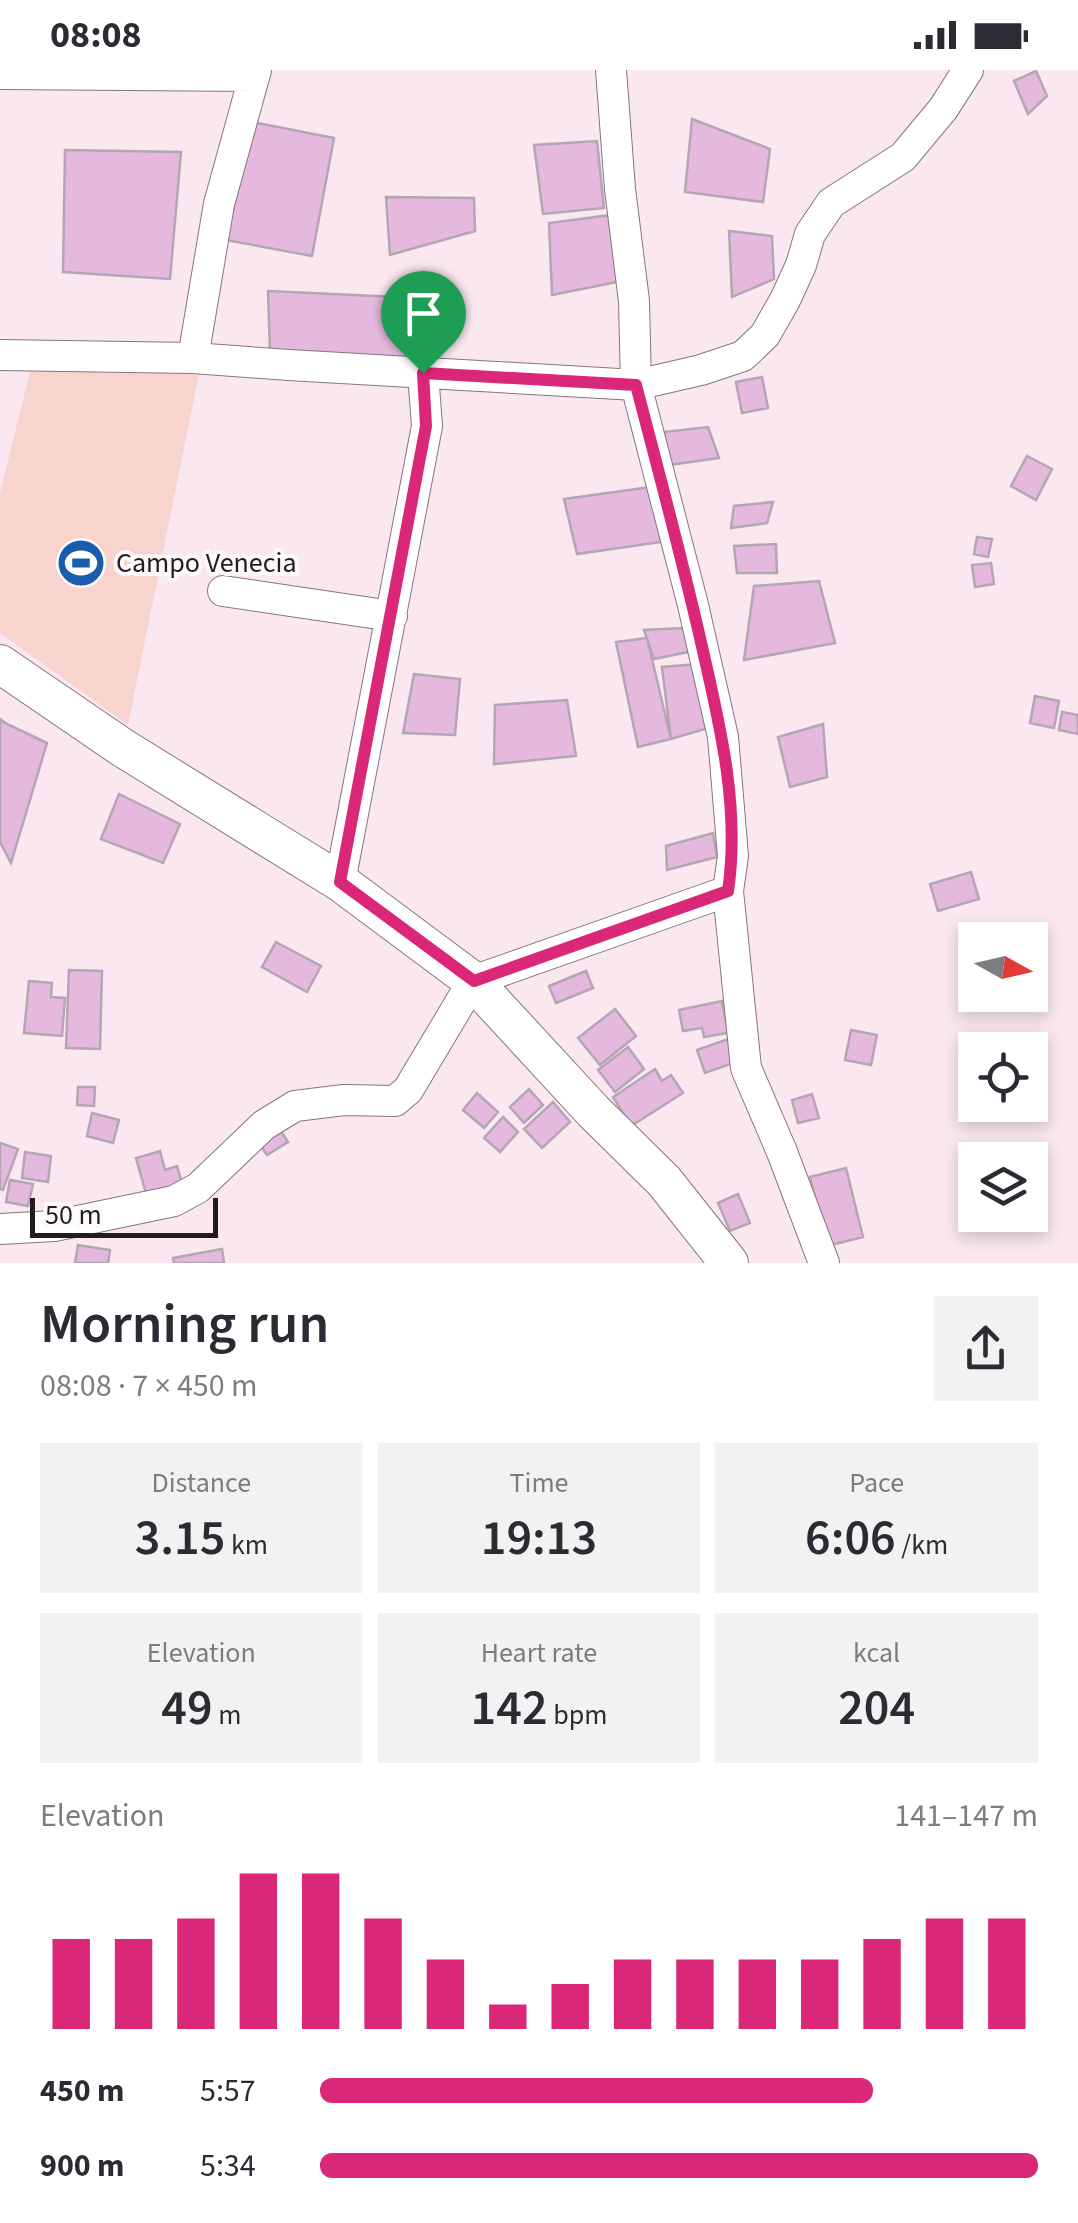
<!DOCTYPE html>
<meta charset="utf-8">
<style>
:root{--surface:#fff;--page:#f2f2f3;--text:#2b2b33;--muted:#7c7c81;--accent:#db2777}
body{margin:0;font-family:"Source Sans 3",sans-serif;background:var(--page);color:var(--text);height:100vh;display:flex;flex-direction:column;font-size:38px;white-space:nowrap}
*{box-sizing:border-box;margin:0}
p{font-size:32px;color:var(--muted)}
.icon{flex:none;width:55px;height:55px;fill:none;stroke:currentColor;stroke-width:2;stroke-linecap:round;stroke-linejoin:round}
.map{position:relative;height:1193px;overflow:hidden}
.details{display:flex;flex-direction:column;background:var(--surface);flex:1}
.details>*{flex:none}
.needle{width:65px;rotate:98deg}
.fabs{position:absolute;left:958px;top:852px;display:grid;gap:20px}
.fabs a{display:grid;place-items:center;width:90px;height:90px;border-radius:0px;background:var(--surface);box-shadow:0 5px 15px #0003;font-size:50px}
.scale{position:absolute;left:30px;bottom:25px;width:188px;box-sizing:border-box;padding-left:10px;border:5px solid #221c1e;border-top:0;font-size:28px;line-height:35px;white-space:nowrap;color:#221c1e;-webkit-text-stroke:8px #fdf9fb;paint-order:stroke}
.pin{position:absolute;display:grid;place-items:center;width:85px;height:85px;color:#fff;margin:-102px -42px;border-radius:50% 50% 50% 0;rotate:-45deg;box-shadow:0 0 10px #0007}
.pin .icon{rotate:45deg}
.round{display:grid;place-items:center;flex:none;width:105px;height:105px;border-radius:0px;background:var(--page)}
.head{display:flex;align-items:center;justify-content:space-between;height:170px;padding:0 40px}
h1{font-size:55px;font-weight:600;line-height:75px}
.figures{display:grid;grid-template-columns:repeat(3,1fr);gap:15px;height:170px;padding:10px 40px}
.figures div{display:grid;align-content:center;border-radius:0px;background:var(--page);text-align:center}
.figures b{font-size:50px;font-weight:600}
.figures small{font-size:28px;font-weight:400}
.figures p{font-size:28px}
.chart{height:280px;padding:20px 40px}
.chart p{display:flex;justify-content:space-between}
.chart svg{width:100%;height:180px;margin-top:10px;stroke:var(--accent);stroke-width:6}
ul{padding:0 40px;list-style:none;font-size:32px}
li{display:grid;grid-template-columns:160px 120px 1fr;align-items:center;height:75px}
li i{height:25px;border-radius:12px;background:var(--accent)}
.status{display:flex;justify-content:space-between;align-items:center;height:70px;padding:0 50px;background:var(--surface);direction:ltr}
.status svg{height:28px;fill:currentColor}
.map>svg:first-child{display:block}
.green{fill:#f8d4ce}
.building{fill:#e5b8dd;stroke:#b4a6b2;stroke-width:2.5}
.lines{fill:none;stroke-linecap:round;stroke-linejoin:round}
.minor-casing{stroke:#86767c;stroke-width:32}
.tertiary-casing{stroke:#86767c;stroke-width:40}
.minor{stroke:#fff;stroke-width:30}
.tertiary{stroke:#fff;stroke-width:38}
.route-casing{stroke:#fff;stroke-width:20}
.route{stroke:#db2777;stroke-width:12}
.labels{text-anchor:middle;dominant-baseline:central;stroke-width:8;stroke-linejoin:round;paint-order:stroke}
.poi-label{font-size:28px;fill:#221c1e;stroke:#fdf9fb;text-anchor:start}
</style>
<div class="status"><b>08:08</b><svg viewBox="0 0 49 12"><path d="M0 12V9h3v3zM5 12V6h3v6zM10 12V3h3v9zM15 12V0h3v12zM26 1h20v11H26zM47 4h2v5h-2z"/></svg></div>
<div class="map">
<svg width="1078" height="1193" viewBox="0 0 1078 1193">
<rect width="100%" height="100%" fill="#fae7ef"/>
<path class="green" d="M32 294 199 304 128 655 0 563V423Z"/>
<path class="building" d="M1036 1 1047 26 1028 44 1014 11Z
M692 49 770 79 763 132 685 122Z
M253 52 334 68 312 186 226 170Z
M597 71 604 138 543 144 534 75Z
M65 80 181 82 170 209 63 202Z
M386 127 474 128 475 161 390 185Z
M611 145 622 211 552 225 549 153Z
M729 161 772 166 774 209 732 227Z
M268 221 418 228 413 291 270 282Z
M762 307 768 338 742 343 736 312Z
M708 357 719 388 669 395 664 362Z
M1027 386 1052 399 1036 430 1011 416Z
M651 417 661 472 577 484 564 429Z
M773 432 767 453 731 458 734 436Z
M977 467 992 469 988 487 974 484Z
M776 474 777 503H737L734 476Z
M991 493 994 514 975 517 972 495Z
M819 511 835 573 744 590 754 516Z
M684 558 693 581 654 589 644 560Z
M647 568 671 669 638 677 616 572Z
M698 594 712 657 671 669 662 597Z
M414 604 460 609 455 665 403 663Z
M1035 626 1059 631 1054 658 1030 653Z
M567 630 576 686 494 694 495 635Z
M1062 642 1078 645V664L1059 660Z
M0 649 7 654 47 673 11 793 0 772Z
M823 654 827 707 790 717 778 667Z
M119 724 180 754 163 793 101 769Z
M713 763 717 787 667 800 666 776Z
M971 802 979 829 938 841 930 814Z
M276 872 321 896 307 922 262 897Z
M69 900 102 901 100 979 66 978Z
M586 901 593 918 556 933 549 916Z
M29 911 52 913 51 927 65 928 62 966 24 963Z
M722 931 728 963 704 967 702 958 683 961 679 940Z
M615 939 636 966 600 995 578 968Z
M851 960 877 965 871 995 845 990Z
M728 969 736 992 705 1003 697 980Z
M628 977 644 999 615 1022 598 1000Z
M655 999 662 1011 671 1005 683 1023 631 1056 613 1027Z
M78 1017H95L94 1036 77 1035Z
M529 1019 543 1035 524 1053 510 1037Z
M477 1023 498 1042 484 1058 463 1040Z
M812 1024 819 1048 798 1053 792 1030Z
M553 1032 570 1052 542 1078 524 1059Z
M92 1043 119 1050 113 1073 87 1066Z
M503 1047 518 1062 500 1082 484 1068Z
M279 1058 288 1072 267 1085 258 1072Z
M0 1073 18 1079 3 1120 0 1119Z
M160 1081 165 1100 177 1096 185 1123 149 1134 136 1088Z
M25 1082 51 1086 48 1112 22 1108Z
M846 1098 863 1167 827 1176 810 1107Z
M10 1110 33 1114 28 1136 6 1132Z
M738 1124 750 1153 730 1161 718 1133Z
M78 1175 110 1180 108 1193H75Z
M222 1179 224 1193H174L173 1188Z"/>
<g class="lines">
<g class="minor-casing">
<path id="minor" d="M611 0 620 119 634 231 636 315 693 535 723 667 733 786 728 821 746 998 782 1082 824 1193
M0 4 254 6
M0 285 193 288 289 295 636 315 701 300 743 286 765 265 785 230 801 195 810 164 831 133 903 87 943 39 968 0
M193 288 219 134 256 0
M223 521 392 546
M340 812 427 356 423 303
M0 1159 54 1156 174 1131 198 1118 264 1055 295 1036 344 1030 395 1031 408 1020 473 911 728 821"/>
</g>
<g class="tertiary-casing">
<path id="tertiary" d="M0 594 123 678 340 812 473 911 593 1041 664 1111 729 1193"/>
</g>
<use href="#minor" class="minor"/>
<use href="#tertiary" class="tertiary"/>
</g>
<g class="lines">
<g class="route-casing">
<path id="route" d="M423 303 636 315C659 403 683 492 703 581 721 659 740 741 728 821L474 911 340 812 426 356Z"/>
</g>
<use href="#route" class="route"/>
</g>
<defs>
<g id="stadium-disc" transform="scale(2.5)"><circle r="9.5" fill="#1a5dad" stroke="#fdf9fb"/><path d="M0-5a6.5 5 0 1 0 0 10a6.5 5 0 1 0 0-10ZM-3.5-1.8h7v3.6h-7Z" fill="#fff"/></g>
</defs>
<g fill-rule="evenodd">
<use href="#stadium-disc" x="81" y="493"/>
</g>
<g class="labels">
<g class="poi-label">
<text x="116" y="493">Campo Venecia</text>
</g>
</g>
</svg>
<div class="fabs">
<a><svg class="needle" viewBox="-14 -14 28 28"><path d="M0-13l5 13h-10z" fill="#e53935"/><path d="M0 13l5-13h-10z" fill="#7c7c81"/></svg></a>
<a><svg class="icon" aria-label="locate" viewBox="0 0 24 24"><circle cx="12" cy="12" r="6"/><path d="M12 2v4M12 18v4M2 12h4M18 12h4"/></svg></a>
<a><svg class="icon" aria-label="layers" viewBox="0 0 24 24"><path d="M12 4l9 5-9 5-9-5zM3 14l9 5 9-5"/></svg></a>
</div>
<div class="scale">50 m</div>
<div class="pin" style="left:423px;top:303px;background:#1e9e55"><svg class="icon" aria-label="arrive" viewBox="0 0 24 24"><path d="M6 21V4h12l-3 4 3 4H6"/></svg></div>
</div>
<section class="details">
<div class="head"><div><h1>Morning run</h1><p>08:08 · 7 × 450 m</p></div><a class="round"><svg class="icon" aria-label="share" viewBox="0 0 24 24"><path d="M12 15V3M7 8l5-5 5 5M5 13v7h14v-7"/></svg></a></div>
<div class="figures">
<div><p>Distance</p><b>3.15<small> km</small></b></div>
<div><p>Time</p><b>19:13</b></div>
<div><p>Pace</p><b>6:06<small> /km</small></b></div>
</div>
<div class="figures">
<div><p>Elevation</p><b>49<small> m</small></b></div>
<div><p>Heart rate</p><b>142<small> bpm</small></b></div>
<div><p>kcal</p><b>204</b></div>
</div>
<div class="chart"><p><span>Elevation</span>141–147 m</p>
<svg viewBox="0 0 160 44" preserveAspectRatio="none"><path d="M5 44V22M15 44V22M25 44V17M35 44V6M45 44V6M55 44V17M65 44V27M75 44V38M85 44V33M95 44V27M105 44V27M115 44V27M125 44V27M135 44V22M145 44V17M155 44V17"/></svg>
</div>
<ul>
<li><b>450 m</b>5:57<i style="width:77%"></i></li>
<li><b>900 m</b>5:34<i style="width:100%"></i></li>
</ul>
</section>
